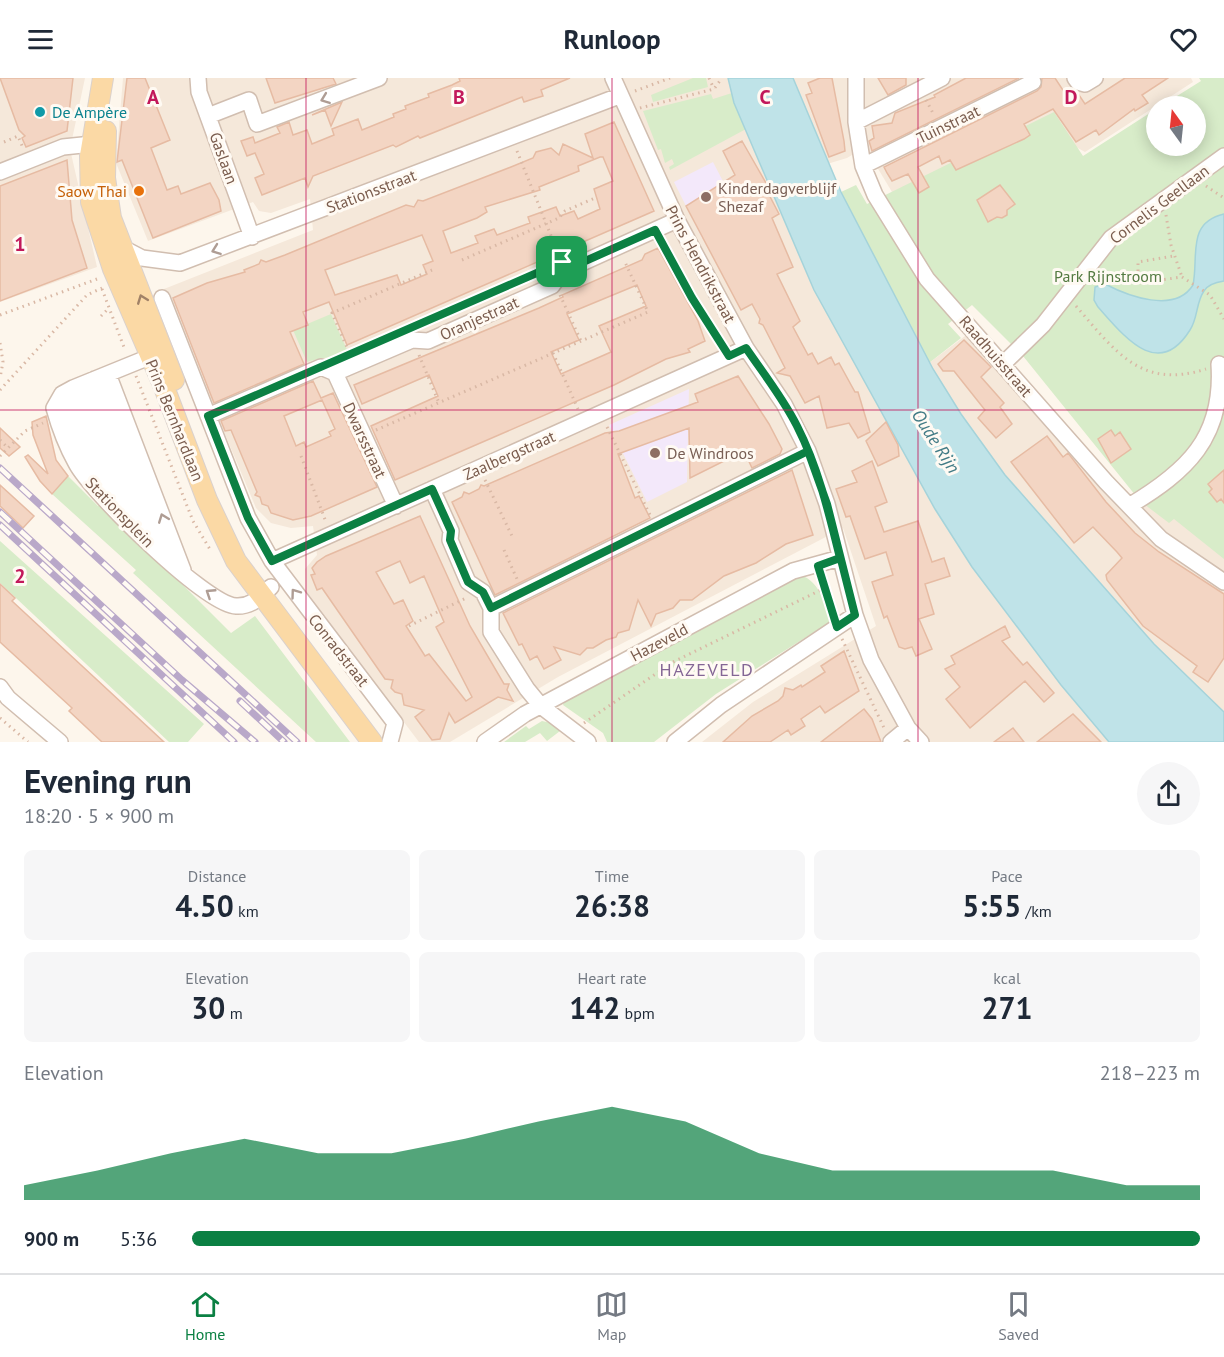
<!DOCTYPE html>
<meta charset="utf-8">
<style>
:root{--surface:#fff;--page:#f6f6f7;--text:#1f2937;--muted:#747a83;--line:#e0e1e3;--accent:#0b8043}
body{margin:0;font-family:"PT Sans",sans-serif;background:var(--page);color:var(--text);height:100vh;display:flex;flex-direction:column;font-size:22px;white-space:nowrap}
*{box-sizing:border-box;margin:0}
p{font-size:20px;color:var(--muted)}
.icon{flex:none;width:33px;height:33px;fill:none;stroke:currentColor;stroke-width:2;stroke-linecap:round;stroke-linejoin:round}
.map{position:relative;height:664px;overflow:hidden}
.panel{display:flex;flex-direction:column;background:var(--surface);flex:1}
.panel>*{flex:none}
.needle{width:39px;rotate:345deg}
.buttons{position:absolute;left:1146px;top:18px;display:grid;gap:12px}
.buttons a{display:grid;place-items:center;width:60px;height:60px;border-radius:50%;background:var(--surface);box-shadow:0 3px 15px #0003;font-size:30px}
.pin{position:absolute;display:grid;place-items:center;width:51px;height:51px;color:#fff;margin:-26px;border-radius:12px;box-shadow:0 3px 9px #0006}
.round{display:grid;place-items:center;flex:none;width:63px;height:63px;border-radius:32px;background:var(--page)}
.overview{display:flex;align-items:center;justify-content:space-between;height:102px;padding:0 24px}
h1{font-size:33px;font-weight:800;line-height:45px}
.stats{display:grid;grid-template-columns:repeat(3,1fr);gap:9px;height:102px;padding:6px 24px}
.stats div{display:grid;align-content:center;border-radius:9px;background:var(--page);text-align:center}
.stats b{font-size:30px;font-weight:800}
.stats small{font-size:16px;font-weight:400}
.stats p{font-size:16px}
.chart{height:168px;padding:12px 24px}
.chart p{display:flex;justify-content:space-between}
.chart svg{width:100%;height:108px;margin-top:6px;fill:var(--accent);opacity:.7}
ul{padding:0 24px;list-style:none;font-size:20px}
li{display:grid;grid-template-columns:96px 72px 1fr;align-items:center;height:45px}
li i{height:15px;border-radius:8px;background:var(--accent)}
header{display:flex;justify-content:space-between;align-items:center;height:78px;padding:0 24px;background:var(--surface);font-size:27px;font-weight:800}
.menu{display:flex;justify-content:space-around;align-items:center;height:84px;border-top:2px solid var(--line);background:var(--surface);font-size:16px;color:var(--muted)}
.menu a{display:grid;justify-items:center;gap:3px}
.menu .on{color:var(--accent)}
.map>svg:first-child{display:block}
.residential{fill:#f5e8da}
.education{fill:#f3e8fa}
.green{fill:#d8ecc9}
.water{fill:#bfe3e8;stroke:#a5d3da;stroke-width:1.5}
.building{fill:#f3d5c3;stroke:#e6bba3;stroke-width:1.5;fill-rule:evenodd}
.lines{fill:none;stroke-linecap:round;stroke-linejoin:round}
.minor-casing{stroke:#d1beb0;stroke-width:18}
.major-casing{stroke:#dad1cd;stroke-width:22}
.path{stroke:#d9b8a5;stroke-width:3;stroke-dasharray:1.5 4.5;stroke-linecap:butt}
.minor{stroke:#fff;stroke-width:15}
.major{stroke:#fbd9a5;stroke-width:20}
.rail-casing{stroke:#b9a8c9;stroke-width:7}
.rail{stroke:#fffaf3;stroke-width:4.5;stroke-dasharray:14;stroke-linecap:butt}
.oneway{stroke:#af9d94}
.oneway2{stroke:#a18267}
.route-casing{stroke:#fff;stroke-width:12}
.route{stroke:#0b8043;stroke-width:8}
.grid{fill:none;stroke:#c2185b;stroke-width:1.5;stroke-opacity:0.55}
.culture-dot{fill:#0f9aa8;stroke:#fffaf3;stroke-width:2}
.food-dot{fill:#e8710a;stroke:#fffaf3;stroke-width:2}
.education-dot{fill:#8d6e63;stroke:#fffaf3;stroke-width:2}
.labels{text-anchor:middle;dominant-baseline:central;stroke-width:6;stroke-linejoin:round;paint-order:stroke}
.culture-label{font-size:16px;fill:#0d838f;stroke:#fffaf3;text-anchor:start}
.street-label{font-size:16px;fill:#7a5c4d;stroke:#fffaf3}
.education-label{font-size:16px;fill:#785e54;stroke:#fffaf3;text-anchor:start}
.food-label{font-size:16px;fill:#c56008;stroke:#fffaf3;text-anchor:end}
.park-label{font-size:16px;fill:#537a41;stroke:#fffaf3}
.water-label{font-size:18px;font-style:italic;fill:#437c86;stroke:#fffaf3}
.neighbourhood-label{font-size:18px;letter-spacing:1.5px;fill:#846695;stroke:#fffaf3}
.grid-label{font-size:20px;text-anchor:middle;font-weight:bold;fill:#c2185b;stroke:#fffaf3;stroke-width:6;stroke-linejoin:round;paint-order:stroke}
</style>
<header><svg class="icon" aria-label="menu" viewBox="0 0 24 24"><path d="M4 6h16M4 12h16M4 18h16"/></svg>Runloop<svg class="icon" aria-label="heart" viewBox="0 0 24 24"><path d="M12 20l-8-8c-3-5 5-10 8-4 3-6 11-1 8 4z"/></svg></header>
<div class="map">
<svg width="1224" height="664" viewBox="0 0 1224 664">
<rect width="100%" height="100%" fill="#fdf6ec"/>
<path class="residential" d="M0 0H85L70 71 97 189 0 224Z
M123 0H728L734 25 814 212 935 431 972 489 1061 607 1109 664H702L753 624 876 548 843 450 558 599 450 664H419L306 515 305 491 317 477 313 448 291 450 271 445 256 430 164 211 313 152 310 121 271 135 259 133 253 124 148 163 116 85Z
M789 0H1191L1193 4 1085 74 1047 53 898 124 865 69 847 80 827 86Z
M969 255 1120 429 1224 364V638L1159 578 1004 401 925 288Z"/>
<path class="education" d="M713 84 739 134 734 141 702 160 674 104Z
M689 311 687 404 647 424 609 347Z"/>
<path class="green" d="M693 0H706L708 9 653 24 651 17Z
M1199 0H1224V481L1174 441 1169 445 1140 423 1023 278 972 227 948 246 961 260 929 285 841 114 856 107 867 126 1054 34 1083 78 1156 31V68H1196V28H1161L1201 3Z
M732 15 746 51 670 92 669 89 674 86 672 81 665 85 661 71 658 72 643 33 711 16 713 21Z
M331 236 348 274C333 280 321 279 307 284L293 252Z
M68 398 98 428 101 425 231 555 255 538 350 664H316L133 495 136 492 52 416Z
M0 463 204 646 188 664H169L0 505Z
M798 497C817 499 827 526 830 544L716 616 654 664H607L603 655 563 627 565 620Z
M542 643 551 645 560 653 547 663 540 655 525 664H504L526 648 529 651Z"/>
<path class="water" d="M728 0H793L841 114 933 291 961 336 1005 397 1154 566 1224 634V664H1109L1061 607 972 489 935 431 814 212 734 25Z
M1224 136V203C1217 204 1208 206 1204 213 1196 224 1198 240 1190 252 1158 303 1124 258 1098 229L1094 222 1095 209 1105 206C1128 218 1175 236 1193 207 1199 178 1186 145 1224 136Z"/>
<path class="building" d="M0 0H73L67 53 26 69 22 60 25 58 19 52Z
M127 0H145L170 62 151 70 167 112 178 108 181 116 210 105 219 122 221 133 153 160 122 82 117 84Z
M266 0H333L336 6 275 25Z
M459 0H570L541 12 543 18 533 21 524 24 522 19 420 60 418 58 396 69 393 67 313 98 308 109 305 100 262 117 255 100 264 96 255 75 247 78 241 63 253 59 255 65 280 55 277 49 289 44 293 57 307 52 312 66 334 57 332 51 358 41 362 52 394 39 393 36 406 31 405 28 429 19 428 16 452 7 460 3Z
M820 0H832L844 63 845 73 829 79 806 17 812 15 808 5Z
M878 0H906V7L888 17Z
M966 0H1019L872 73 869 63 874 60 872 48 892 45 895 35 935 19 934 17Z
M1042 0H1055L1070 23 1079 17 1085 26 1125 0H1168L1142 17 1148 25 1135 33 1134 31 1099 57 1096 52 1076 64 1053 31 1024 46 1030 57 1024 61 956 92 950 82 942 86 939 78 918 89 929 109 919 115 908 96 892 103 887 95 884 89 1037 13 1041 9Z
M342 24 331 48 325 32 312 37Z
M614 44 654 133 347 267 329 224 303 234 308 247 290 254 304 286 214 325 173 220 207 205 245 194 244 192 259 186 261 182 266 184 285 177 406 127 414 129 418 122 423 123 511 89 533 80 536 74 551 70 559 77 563 66 593 80 585 56ZM600 79H603L613 103 594 111 600 131 578 141 574 133 560 138 556 129 528 139 530 145 497 157 494 151 475 158 478 165 451 175 443 153 477 140 487 134 485 129 540 112 539 109 579 93 578 88ZM422 157 433 183 423 187 427 196 401 207 397 197 335 217 325 192Z
M742 63 766 105 765 109 779 136 772 140 793 189 777 196 800 243 793 249 808 277 812 275 818 286 831 279 835 287 839 285 855 314H858L870 354 858 360 849 345 827 350 819 318 805 325 790 298 777 295 785 290 763 247 759 245 760 241 752 226 741 232 686 128 735 97 723 73Z
M67 82 72 142 87 190 0 223V108Z
M1000 107 1015 126 1007 132V137L1002 140 997 139 988 144 977 122Z
M658 170 698 243 705 263 688 271 690 274 666 281 614 307 395 402 371 348 438 318 429 297 362 326 354 307 539 230 563 219 562 217 642 182 645 176ZM637 207 646 228 599 248 611 274 561 296 551 274 579 262 567 236Z
M964 262 991 289 981 299 1004 325 1000 329 1012 346 996 360 978 340 985 332 954 293H943L938 286Z
M738 298 769 346 782 371 780 376 752 390 744 373 690 400 689 350 618 376 635 420 639 418 650 440 495 517 452 424 462 419 464 414 469 416 479 411 481 407 484 408 605 355 619 353 698 324 695 316Z
M313 303 321 320 333 315 377 409 311 438 293 442 271 435 268 428 262 426 260 419 255 417 257 414 231 352 225 353 221 343ZM322 322 335 351 329 354 331 358 306 369 304 364 296 368 284 338Z
M46 338 56 382 68 398 52 416 40 403 25 379 28 377 48 396 33 357 32 344Z
M886 344 898 367 899 378 878 388 866 363Z
M0 350 20 369 9 378 0 370Z
M1111 352 1115 358 1120 354 1131 371 1111 385 1098 361Z
M1047 358 1063 379 1068 375 1106 424 1135 455 1159 474 1224 516V580L1208 604 1193 594 1197 588 1143 548 1107 502 1106 497 1122 480 1117 474 1093 449 1074 465 1011 384Z
M872 383 887 424 875 429 884 454 918 443 932 484 944 480 950 498 925 506 934 536 919 541 932 571 916 578 912 569 905 571 899 569 887 538 884 540 872 504 893 497 886 474 865 481 850 438 846 439 836 411 857 404 852 393Z
M792 392 813 457 786 466 756 485 724 498 692 522H680L673 530 656 536 651 548 638 522 629 552 618 555 616 559 606 562 593 570H587L580 577 554 569 561 582 544 591 537 578 530 582 522 566 519 567 503 535Z
M1224 392V425L1221 421 1217 424 1209 414 1212 411 1208 406Z
M0 407 34 438 23 450 0 428Z
M420 438 470 548 504 606H509L507 612 513 623 498 619 455 645 449 635 440 661 432 662 415 639 424 632 404 627 402 616 395 614 391 610 393 602 385 601 322 510 317 512 311 497 315 496 312 490 317 484 326 478ZM400 483 410 505 424 498 444 544 436 549 472 619 466 623 429 576 425 578 406 548 413 543 403 522 394 526 376 494Z
M0 506 15 520 12 523 164 664H102L69 633 72 630 0 564Z
M1005 548 1010 559 1002 563 1023 587 1027 584 1054 615 1044 624 1025 603 970 650 946 621 960 609 945 591 955 586 951 578Z
M844 573 859 613 825 635 820 628 801 641 805 648 791 657 788 652 770 664H723L752 638 778 623 783 618 785 610 793 612 801 607 802 609 825 594 821 588Z
M864 631 872 641 881 664H821Z
M1073 636 1101 664H1037Z
M1013 650 1024 664H994Z"/>
<g class="lines">
<g class="minor-casing">
<path id="minor" d="M198 0 199 14 252 159
M613 0 677 142 746 270 784 326 808 373 827 426 855 537 871 582 908 650 921 664
M856 0V44L863 88 875 117 927 201 1106 404 1161 461 1224 504
M1075 0 1078 4 1085 6 1095 0
M208 38 249 22 257 46 379 0
M856 44 942 0
M863 88 1033 4
M0 94 63 69 102 65
M119 168 142 180 180 185 619 18
M162 220 248 440 272 483 395 645 390 664
M159 275 73 310 62 316 54 330C59 348 67 369 76 385 91 414 206 527 236 528 252 529 261 518 271 509
M1003 286 1043 247 1111 160 1224 78
M335 295 396 428
M108 296 183 492
M95 301 163 475
M86 305 141 454
M73 310 118 431
M62 316 95 403
M208 338 321 289 335 295 412 262 428 263 552 208 562 194 677 142
M432 411 451 453 450 462 468 504 483 514 491 530V554L527 611 541 628 588 664
M1129 428C1186 394 1224 360 1219 286
M272 483 746 270
M491 530 808 373
M0 609 8 620 60 664
M485 664 525 636 793 493 840 480
M675 664 721 627 855 537
M891 664 908 650"/>
</g>
<g class="major-casing">
<path id="major" d="M103 0 90 78 91 124 113 191 164 309 207 422 236 483 372 664
M106 53 105 100 111 140 174 302"/>
</g>
<path class="path" d="M709 0 714 11
M635 13 670 0
M926 22 934 37
M640 30 714 11 722 0
M4 64 18 58 23 70
M517 73 560 180
M1206 108 1224 120
M1166 137 1171 167 1182 199
M661 164 722 267
M462 182 559 140 565 133 595 120
M1100 194 1138 205 1182 199 1210 217 1224 241
M1138 205V184L1174 178
M102 211 125 272
M560 217 581 263
M1076 228C1115 273 1141 312 1206 291
M0 237 97 201
M101 238 108 231
M416 248 545 192
M0 265 3 284 0 300
M349 274 332 235 432 192
M553 275 578 331
M419 277 439 325
M136 298 193 443 211 473
M0 312 87 217 102 210
M607 349 650 437
M376 352 648 234 624 182
M0 362 8 370
M0 378 25 353 43 345
M301 378 326 444
M485 402 513 460
M504 472 517 501
M822 498 833 535
M409 548 466 520
M842 561 885 652
M0 640 28 664
M584 645 673 584 825 510"/>
<use href="#minor" class="minor"/>
<use href="#major" class="major"/>
<g class="rail-casing">
<path id="rail" d="M0 390 297 664
M0 434 182 602 255 664
M0 447 234 664
M240 623 284 664"/>
</g>
<use href="#rail" class="rail"/>
</g>
<defs><path id="oneway-chevron" d="M-2-3.5L2.5 0L-2 3.5" fill="none" stroke-width="1.6" stroke-linecap="round" stroke-linejoin="round" transform="scale(1.5)"/></defs>
<g class="oneway">
<use href="#oneway-chevron" transform="translate(325 21) rotate(159)"/>
<use href="#oneway-chevron" transform="translate(216 172) rotate(160)"/>
<use href="#oneway-chevron" transform="translate(163 440) rotate(-111)"/>
<use href="#oneway-chevron" transform="translate(210 515) rotate(-147)"/>
<use href="#oneway-chevron" transform="translate(295 515) rotate(-126)"/>
</g>
<use class="oneway2" href="#oneway-chevron" transform="translate(142 221) rotate(-111)"/>
<g class="lines">
<g class="route-casing">
<path id="route" d="M562 184 208 338 248 440 272 483 432 411 451 453 450 462 468 504 483 514 491 530 808 373 827 426 855 537 837 549 818 488 840 480C829 435 818 389 797 348 783 320 763 295 746 270L729 278 692 220 655 152 565 192 562 184"/>
</g>
<use href="#route" class="route"/>
</g>
<path class="grid" d="M306 0V664M612 0V664M918 0V664M0 332H1224"/>
<circle class="culture-dot" cx="40" cy="34" r="6"/>
<circle class="food-dot" cx="139" cy="113" r="6"/>
<g class="education-dot">
<circle cx="706" cy="119" r="6"/>
<circle cx="655" cy="375" r="6"/>
</g>
<g class="labels">
<g class="culture-label">
<text x="52" y="34">De Ampère</text>
</g>
<g class="street-label">
<text transform="translate(948 46) rotate(-26)">Tuinstraat</text>
<text transform="translate(224 80) rotate(70)">Gaslaan</text>
<text transform="translate(371 113) rotate(-21)">Stationsstraat</text>
<text transform="translate(1159 126) rotate(-37)">Cornelis Geellaan</text>
<text transform="translate(701 186) rotate(62)">Prins Hendrikstraat</text>
<text transform="translate(479 240) rotate(-24)">Oranjestraat</text>
<text transform="translate(996 278) rotate(49)">Raadhuisstraat</text>
<text transform="translate(175 342) rotate(68)">Prins Bernhardlaan</text>
<text transform="translate(365 362) rotate(65)">Dwarsstraat</text>
<text transform="translate(509 377) rotate(-24)">Zaalbergstraat</text>
<text transform="translate(120 434) rotate(46)">Stationsplein</text>
<text transform="translate(659 564) rotate(-28)">Hazeveld</text>
<text transform="translate(339 572) rotate(52)">Conradstraat</text>
</g>
<g class="education-label">
<text x="718" y="110">Kinderdagverblijf<tspan x="718" dy="18">Shezaf</tspan></text>
<text x="667" y="375">De Windroos</text>
</g>
<g class="food-label">
<text x="127" y="113">Saow Thai</text>
</g>
<g class="park-label">
<text x="1108" y="198">Park Rijnstroom</text>
</g>
<g class="water-label">
<text transform="translate(936 363) rotate(57)">Oude Rijn</text>
</g>
<g class="neighbourhood-label">
<text x="707" y="591">HAZEVELD</text>
</g>
</g>
<g class="grid-label">
<text x="153" y="26">A</text>
<text x="459" y="26">B</text>
<text x="765" y="26">C</text>
<text x="1071" y="26">D</text>
<text x="20" y="173">1</text>
<text x="20" y="505">2</text>
</g>
</svg>
<div class="buttons">
<a><svg class="needle" viewBox="-14 -14 28 28"><path d="M0-13l5 13h-10z" fill="#e53935"/><path d="M0 13l5-13h-10z" fill="#747a83"/></svg></a>
</div>
<div class="pin" style="left:562px;top:184px;background:#1e9e55"><svg class="icon" aria-label="arrive" viewBox="0 0 24 24"><path d="M6 21V4h12l-3 4 3 4H6"/></svg></div>
</div>
<section class="panel">
<div class="overview"><div><h1>Evening run</h1><p>18:20 · 5 × 900 m</p></div><a class="round"><svg class="icon" aria-label="share" viewBox="0 0 24 24"><path d="M12 15V3M7 8l5-5 5 5M5 13v7h14v-7"/></svg></a></div>
<div class="stats">
<div><p>Distance</p><b>4.50<small> km</small></b></div>
<div><p>Time</p><b>26:38</b></div>
<div><p>Pace</p><b>5:55<small> /km</small></b></div>
</div>
<div class="stats">
<div><p>Elevation</p><b>30<small> m</small></b></div>
<div><p>Heart rate</p><b>142<small> bpm</small></b></div>
<div><p>kcal</p><b>271</b></div>
</div>
<div class="chart"><p><span>Elevation</span>218–223 m</p>
<svg viewBox="0 0 160 44" preserveAspectRatio="none"><path d="M0 44V38L10 32L20 25L30 19L40 25L50 25L60 19L70 12L80 6L90 12L100 25L110 32L120 32L130 32L140 32L150 38L160 38V44z"/></svg>
</div>
<ul>
<li><b>900 m</b>5:36<i style="width:100%"></i></li>
</ul>
</section>
<nav class="menu">
<a class="on"><svg class="icon" aria-label="home" viewBox="0 0 24 24"><path d="M3 11l9-7 9 7M6 9v11h12V9"/></svg>Home</a>
<a><svg class="icon" aria-label="map" viewBox="0 0 24 24"><path d="M3 6l6-2 6 2 6-2v14l-6 2-6-2-6 2zM9 4v14M15 6v14"/></svg>Map</a>
<a><svg class="icon" aria-label="saved" viewBox="0 0 24 24"><path d="M7 4h10v16l-5-4-5 4z"/></svg>Saved</a>
</nav>
